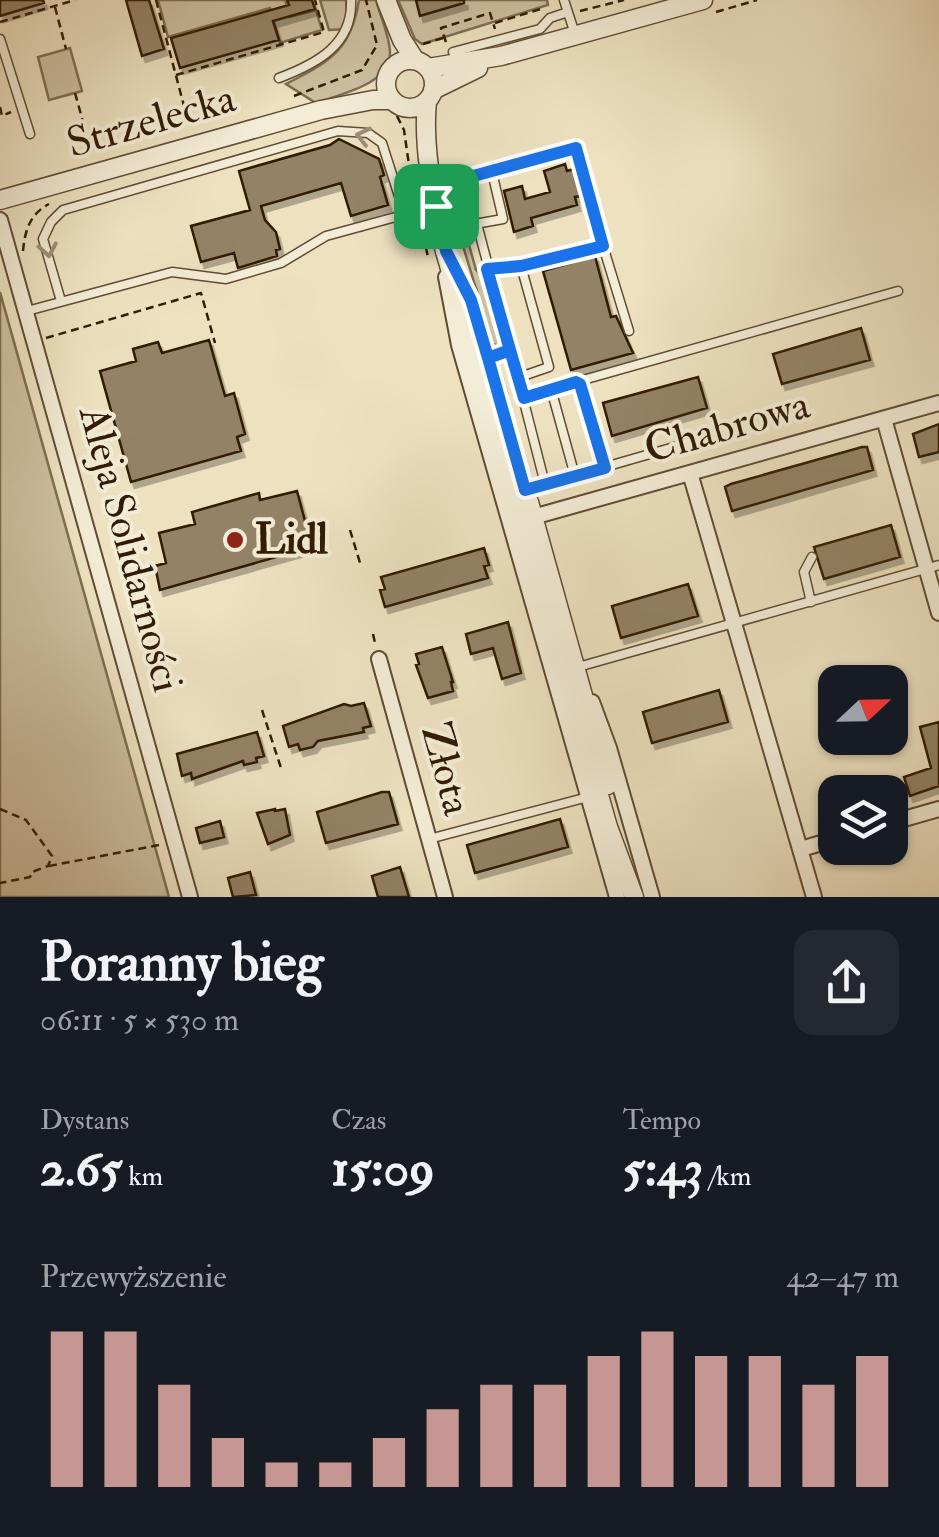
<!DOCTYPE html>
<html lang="pl">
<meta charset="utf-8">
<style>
:root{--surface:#171b24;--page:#242831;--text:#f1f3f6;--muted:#9ea1a6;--accent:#c59692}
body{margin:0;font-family:"IM FELL Double Pica",serif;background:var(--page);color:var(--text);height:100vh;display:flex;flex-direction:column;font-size:38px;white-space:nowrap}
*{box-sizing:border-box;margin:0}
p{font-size:32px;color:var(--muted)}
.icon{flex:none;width:55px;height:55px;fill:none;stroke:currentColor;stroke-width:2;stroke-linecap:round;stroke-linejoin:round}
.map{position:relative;height:897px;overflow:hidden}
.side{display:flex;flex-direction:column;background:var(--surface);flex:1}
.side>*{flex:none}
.needle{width:65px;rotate:68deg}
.tools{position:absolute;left:818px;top:665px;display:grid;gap:20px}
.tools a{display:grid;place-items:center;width:90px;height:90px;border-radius:20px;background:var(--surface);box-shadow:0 2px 8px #0004;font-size:50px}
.pin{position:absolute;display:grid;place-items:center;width:85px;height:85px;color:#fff;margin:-42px;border-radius:20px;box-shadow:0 5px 15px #0006}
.round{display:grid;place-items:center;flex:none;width:105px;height:105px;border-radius:20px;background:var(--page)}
.overview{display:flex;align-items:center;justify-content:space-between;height:170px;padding:0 40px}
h1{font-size:55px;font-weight:700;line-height:75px}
.stats{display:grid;grid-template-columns:repeat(3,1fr);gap:15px;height:170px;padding:10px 40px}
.stats div{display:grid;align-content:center}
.stats b{font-size:50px;font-weight:700}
.stats small{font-size:28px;font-weight:400}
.stats p{font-size:28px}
.chart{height:280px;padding:20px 40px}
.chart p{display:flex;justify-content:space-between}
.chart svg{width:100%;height:180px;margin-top:10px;stroke:var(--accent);stroke-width:6}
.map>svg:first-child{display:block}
.green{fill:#cdbfa0;stroke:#7f6d52;stroke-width:2.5}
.building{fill:#938266;stroke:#311b04;stroke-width:2.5;filter:url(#shadow)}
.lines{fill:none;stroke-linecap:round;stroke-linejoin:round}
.service-casing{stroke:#604c33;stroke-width:11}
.minor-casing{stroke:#604c33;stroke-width:18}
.tertiary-casing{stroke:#604c33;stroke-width:21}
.path{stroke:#311b04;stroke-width:2.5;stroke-dasharray:8 5;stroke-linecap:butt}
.service{stroke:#f3ecd6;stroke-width:8}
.minor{stroke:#f3ecd6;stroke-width:14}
.tertiary{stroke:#f3ecd6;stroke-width:18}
.oneway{stroke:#9c8e78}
.route-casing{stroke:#fff;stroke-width:20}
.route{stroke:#1a73e8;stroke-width:12}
.poi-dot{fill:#8f2418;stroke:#f3ecd6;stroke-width:4}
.labels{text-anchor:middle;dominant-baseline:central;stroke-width:8;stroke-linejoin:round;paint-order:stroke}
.street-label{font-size:42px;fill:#311b04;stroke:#f3ecd6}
.poi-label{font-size:42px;font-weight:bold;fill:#311b04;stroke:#f3ecd6;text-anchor:start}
</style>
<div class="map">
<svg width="939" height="897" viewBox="0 0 939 897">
<defs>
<filter id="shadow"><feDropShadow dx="3.5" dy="6" stdDeviation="0" flood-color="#0004"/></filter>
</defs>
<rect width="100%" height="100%" fill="#ede1c0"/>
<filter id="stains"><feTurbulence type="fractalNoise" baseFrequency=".002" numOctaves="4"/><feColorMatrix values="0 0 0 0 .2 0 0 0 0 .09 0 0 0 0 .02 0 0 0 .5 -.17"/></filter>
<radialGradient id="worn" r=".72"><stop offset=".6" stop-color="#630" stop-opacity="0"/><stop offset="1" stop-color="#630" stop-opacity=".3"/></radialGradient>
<path class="green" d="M158 0H285L290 17 316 10 322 30 280 43 270 8 168 37Z
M320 0H346L348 29 329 30Z
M359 0H376C380 16 390 37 390 53 390 85 339 94 316 103L286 84C329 62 351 51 359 0Z
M398 0H547L548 5 422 44 415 39Z
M70 48 82 91 49 100 38 57Z
M469 245 476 270 487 280 503 341 498 346 493 344 463 246Z
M0 292 169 897H0Z"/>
<path class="building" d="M0 0H43L44 3 0 16Z
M126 0H149L164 49 142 56Z
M287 0H312L315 9 273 21 279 40 180 68 171 38 289 5Z
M416 0H464V3L420 16Z
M339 139 379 159 384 175 380 177 388 205 351 216 341 183 261 206 265 220 276 232 280 249 276 250 277 256 238 268 234 253 201 262 191 226 250 210 239 171 330 145Z
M565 164 567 171 574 169 581 196 575 197 577 205 531 218 533 226 514 232 504 191 522 186 525 199 550 192 544 171Z
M595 256 611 317 616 316 633 353 571 370 543 271Z
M861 328 870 360 782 384 773 354Z
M209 340 225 396 234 393 245 434 237 437 241 451 131 482 100 371 136 361 133 349 158 342 162 353Z
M698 377 707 408 612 436 603 403Z
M939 424V452L919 457 913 434Z
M862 447H867L873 470 732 511 725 487 731 484Z
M297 491 312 547 160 590 155 566 166 563 159 533 195 524 192 512 259 493 260 500Z
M891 525 900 557 824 579 814 547Z
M484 548 489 565 484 566 488 578 385 607 380 590 385 589 381 577Z
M688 584 698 616 621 638 612 606Z
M508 622 521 673 502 679 493 648 471 654 466 634Z
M442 647 453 682H451L453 691 428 698 416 665 419 664 416 654Z
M719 690 728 722 652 743 643 712Z
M364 703 371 726 363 728 364 732 318 741 313 747 300 750 298 744 289 747 283 726 344 704 351 706Z
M939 722V786L910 796 904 777 931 768 920 727Z
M257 732 264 756 256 758 257 762 244 765 243 761 192 779 191 773 182 776 177 754Z
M382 792H389L398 824 326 843 317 812Z
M275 809V811L285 809 290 835 268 844 257 813Z
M560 819 568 847 475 873 467 845Z
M220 821 224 837 200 843 196 828Z
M400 867 409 897H378L372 876Z
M250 872 256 895 233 897 228 878Z"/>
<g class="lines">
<g class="service-casing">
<path id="service" d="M564 0 575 34
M0 39 30 134
M453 52 540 29 550 18 568 12
M279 78C316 64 353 45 351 0
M435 186 576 149 603 246 521 266 487 269
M477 224 523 398
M441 230 503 219 492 172
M603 246 629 331
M61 301 43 239 51 222 63 210 338 131 368 133 382 143 405 215
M27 311 172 272 226 279 281 263 326 236 436 206
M517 378 549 367 521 266
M576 382 898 291
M551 389 575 476
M545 484 523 398 576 382 583 389 605 467
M525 490 695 441
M811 602 804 572 812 557
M578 667 939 565
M429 839 588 797"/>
</g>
<g class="minor-casing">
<path id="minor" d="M0 220 190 897
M446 277 459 345 617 897
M884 419 939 613
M690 473 814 897
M533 517 939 403
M379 659 445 897
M592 702 609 748 652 897
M890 823 939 809
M801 849 835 839"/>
</g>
<g class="tertiary-casing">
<path id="tertiary" d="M386 0 402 40 415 60
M386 84a24 24 0 1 1 48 0a24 24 0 1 1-48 0Z
M428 68 501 56 703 0
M433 90 478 68
M427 101C422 152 435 202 445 251L608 827 634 897
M0 200 321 110 373 100H392
M467 291 498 395
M529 502 608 785"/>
</g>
<path class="path" d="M156 0 184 106
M55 7 66 49
M580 11 624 0
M716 12 757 0
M0 22 75 0
M495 23 544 8
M446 42 441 28 490 13 495 29
M423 44 443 38
M176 75 324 32 315 0
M75 93 87 136
M294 96 362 70 377 45 366 0
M0 107 2 116 11 112
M397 116 404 130 414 200
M420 222 428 257
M23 251C25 230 30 214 49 204
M46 338 201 293 215 343
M350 530 361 566
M373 634 375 643
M262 710 282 771
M0 809 26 820 52 856 48 866 32 872 30 877 0 883
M49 866 159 845"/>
<use href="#service" class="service"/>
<use href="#minor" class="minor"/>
<use href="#tertiary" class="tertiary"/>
</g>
<defs><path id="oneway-chevron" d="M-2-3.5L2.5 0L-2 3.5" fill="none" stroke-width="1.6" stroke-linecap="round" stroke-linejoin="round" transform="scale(2.5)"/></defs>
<g class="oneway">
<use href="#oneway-chevron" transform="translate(363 136) rotate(-167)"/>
<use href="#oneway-chevron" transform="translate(48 250) rotate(80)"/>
</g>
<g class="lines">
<g class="route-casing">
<path id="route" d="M436 206 446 251 471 300 488 358 510 350 524 398 576 382 580 384 605 468 525 490 488 358 510 350 487 269 521 266 603 246 576 148 433 187 436 206"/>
</g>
<use href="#route" class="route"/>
</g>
<circle class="poi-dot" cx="235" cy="540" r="10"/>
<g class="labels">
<g class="street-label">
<text transform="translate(151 121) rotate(-16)">Strzelecka</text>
<text transform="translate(727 427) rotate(-16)">Chabrowa</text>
<text transform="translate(130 549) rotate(75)">Aleja Solidarności</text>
<text transform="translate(446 769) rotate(75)">Złota</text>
</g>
<g class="poi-label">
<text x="255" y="540">Lidl</text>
</g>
</g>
<rect width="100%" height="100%" filter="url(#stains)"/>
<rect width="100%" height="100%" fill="url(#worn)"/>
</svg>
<div class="tools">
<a><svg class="needle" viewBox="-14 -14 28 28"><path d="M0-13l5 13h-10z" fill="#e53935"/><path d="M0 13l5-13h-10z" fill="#9ea1a6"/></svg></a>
<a><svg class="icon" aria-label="layers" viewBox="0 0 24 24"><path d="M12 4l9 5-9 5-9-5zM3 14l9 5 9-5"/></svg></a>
</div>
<div class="pin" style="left:436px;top:206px;background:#1e9e55"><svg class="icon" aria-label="arrive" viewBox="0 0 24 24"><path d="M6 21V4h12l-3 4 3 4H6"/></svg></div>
</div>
<section class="side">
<div class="overview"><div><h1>Poranny bieg</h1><p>06:11 · 5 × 530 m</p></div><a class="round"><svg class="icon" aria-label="share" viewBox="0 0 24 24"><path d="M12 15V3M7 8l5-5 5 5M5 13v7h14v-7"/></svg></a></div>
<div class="stats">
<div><p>Dystans</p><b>2.65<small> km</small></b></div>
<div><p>Czas</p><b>15:09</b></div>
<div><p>Tempo</p><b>5:43<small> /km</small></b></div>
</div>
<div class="chart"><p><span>Przewyższenie</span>42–47 m</p>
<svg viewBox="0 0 160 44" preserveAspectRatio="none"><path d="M5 44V6M15 44V6M25 44V19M35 44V32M45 44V38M55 44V38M65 44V32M75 44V25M85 44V19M95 44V19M105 44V12M115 44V6M125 44V12M135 44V12M145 44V19M155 44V12"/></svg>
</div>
</section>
